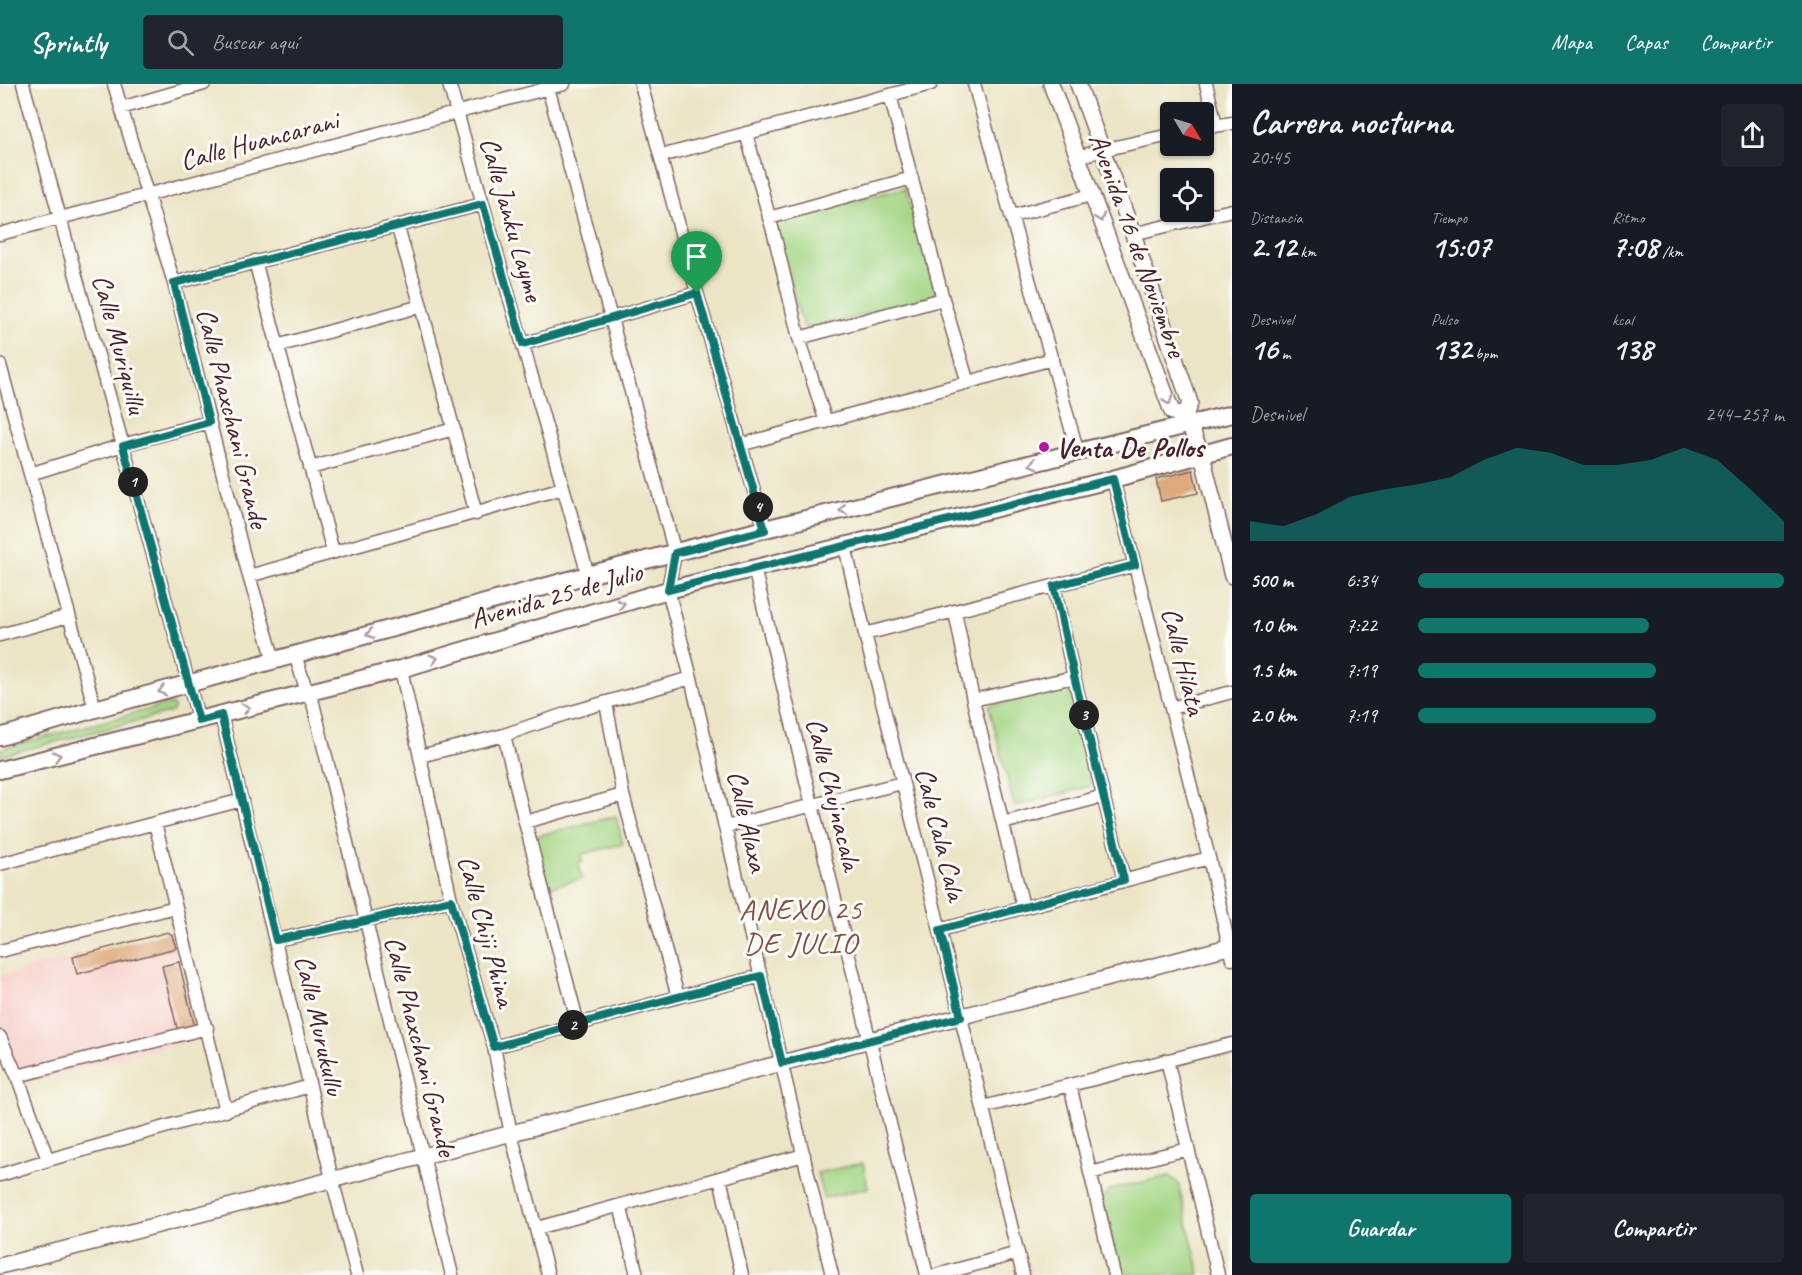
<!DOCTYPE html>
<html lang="es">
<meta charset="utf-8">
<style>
:root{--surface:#171b24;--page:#20242c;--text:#f1f3f6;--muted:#9ea1a6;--accent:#0f766e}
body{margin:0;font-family:Caveat,sans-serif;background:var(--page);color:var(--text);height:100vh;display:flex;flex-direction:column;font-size:22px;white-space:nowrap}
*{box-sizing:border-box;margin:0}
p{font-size:20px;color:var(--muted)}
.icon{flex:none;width:33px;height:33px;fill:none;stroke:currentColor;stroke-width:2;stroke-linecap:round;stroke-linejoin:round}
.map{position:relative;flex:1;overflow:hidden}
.panel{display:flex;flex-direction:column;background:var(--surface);width:570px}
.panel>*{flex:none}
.needle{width:39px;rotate:128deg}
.fabs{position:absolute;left:1160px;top:18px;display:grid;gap:12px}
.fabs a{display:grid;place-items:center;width:54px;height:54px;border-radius:6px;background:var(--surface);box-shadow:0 2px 4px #0004;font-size:30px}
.pin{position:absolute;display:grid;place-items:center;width:51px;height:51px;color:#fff;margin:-62px -26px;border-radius:50% 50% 50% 0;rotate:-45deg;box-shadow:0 0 6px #0007}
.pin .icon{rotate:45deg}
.km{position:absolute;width:30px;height:30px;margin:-15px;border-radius:50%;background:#222;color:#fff;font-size:16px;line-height:30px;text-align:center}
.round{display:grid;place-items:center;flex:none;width:63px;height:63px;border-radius:6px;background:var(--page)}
.head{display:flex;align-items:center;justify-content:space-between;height:102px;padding:0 18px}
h1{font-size:33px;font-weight:800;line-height:45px}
.stats{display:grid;grid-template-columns:repeat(3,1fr);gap:9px;height:102px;padding:6px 18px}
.stats div{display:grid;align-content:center}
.stats b{font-size:30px;font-weight:800}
.stats small{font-size:16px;font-weight:400}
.stats p{font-size:16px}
.chart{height:168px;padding:12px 18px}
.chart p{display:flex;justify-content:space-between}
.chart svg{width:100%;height:108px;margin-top:6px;fill:var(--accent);opacity:.7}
.primary-button{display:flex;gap:12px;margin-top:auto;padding:12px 18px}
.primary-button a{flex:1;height:69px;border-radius:6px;background:var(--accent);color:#fff;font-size:24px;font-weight:800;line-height:69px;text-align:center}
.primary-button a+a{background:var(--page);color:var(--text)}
ul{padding:0 18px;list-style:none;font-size:20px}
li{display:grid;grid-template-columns:96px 72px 1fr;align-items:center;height:45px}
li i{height:15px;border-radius:8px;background:var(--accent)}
header{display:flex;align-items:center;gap:36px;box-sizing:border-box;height:84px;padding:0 30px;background:var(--accent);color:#fff}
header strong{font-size:28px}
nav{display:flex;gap:33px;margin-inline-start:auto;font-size:21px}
.search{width:420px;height:54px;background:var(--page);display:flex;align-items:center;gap:15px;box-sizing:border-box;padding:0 21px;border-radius:6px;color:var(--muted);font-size:22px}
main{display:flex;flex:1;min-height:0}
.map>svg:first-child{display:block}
.built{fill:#f7d0ca}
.green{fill:#a4d685;stroke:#777a58;stroke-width:1.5}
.building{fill:#deaa7d}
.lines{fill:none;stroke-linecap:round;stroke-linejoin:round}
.minor-casing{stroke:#826461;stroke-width:15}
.tertiary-casing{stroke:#826461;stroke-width:18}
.secondary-casing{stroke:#826461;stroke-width:20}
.minor{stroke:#fff;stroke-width:12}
.tertiary{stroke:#fff;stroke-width:15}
.secondary{stroke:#fff;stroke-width:16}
.oneway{stroke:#ae9aa0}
.route-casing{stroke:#fff;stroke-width:12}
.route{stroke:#0f766e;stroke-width:8}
.poi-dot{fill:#b5179e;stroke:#fdfcf7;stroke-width:2}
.labels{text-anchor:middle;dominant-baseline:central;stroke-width:6;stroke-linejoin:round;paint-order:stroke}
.street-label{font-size:28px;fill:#4a1f2b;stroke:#fdfcf7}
.poi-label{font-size:28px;font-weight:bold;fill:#4a1f2b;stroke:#fdfcf7;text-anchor:start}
.neighbourhood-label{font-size:30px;letter-spacing:1.5px;fill:#7e5048;stroke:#fdfcf7}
</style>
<header>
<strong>Sprintly</strong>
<div class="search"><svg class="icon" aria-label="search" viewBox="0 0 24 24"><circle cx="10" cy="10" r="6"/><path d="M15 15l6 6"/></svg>Buscar aquí</div>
<nav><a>Mapa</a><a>Capas</a><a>Compartir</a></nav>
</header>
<main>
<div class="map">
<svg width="1232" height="1191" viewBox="0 0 1232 1191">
<rect width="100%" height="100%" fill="#fdfcf7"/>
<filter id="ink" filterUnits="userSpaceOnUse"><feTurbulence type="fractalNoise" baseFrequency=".0167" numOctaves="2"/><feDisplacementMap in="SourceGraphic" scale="12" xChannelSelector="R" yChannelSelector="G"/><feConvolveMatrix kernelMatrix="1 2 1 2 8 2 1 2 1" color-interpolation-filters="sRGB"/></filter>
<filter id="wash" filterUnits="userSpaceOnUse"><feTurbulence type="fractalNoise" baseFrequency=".008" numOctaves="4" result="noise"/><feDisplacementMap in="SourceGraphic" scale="24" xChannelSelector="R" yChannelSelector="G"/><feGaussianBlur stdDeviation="1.35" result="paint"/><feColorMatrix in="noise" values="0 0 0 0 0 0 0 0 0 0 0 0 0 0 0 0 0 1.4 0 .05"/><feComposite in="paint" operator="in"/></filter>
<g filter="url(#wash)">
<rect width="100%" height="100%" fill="#ebe5c6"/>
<path class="built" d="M168 848 172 851 197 951 194 955 19 1001 0 960V892Z"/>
<path class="green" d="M905 104 937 211 811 245 805 243 802 240 774 143 775 139 779 134Z
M1069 603 1092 702 1014 722 989 622Z
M169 620 174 622V625L172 628 0 672V665Z
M616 732 623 760 582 770 583 777 578 779 582 795 545 804 533 753Z
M863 1079 868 1104 823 1114 817 1089Z
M1169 1092 1178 1099 1200 1191H1120L1103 1116 1109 1106Z"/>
<g id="blocks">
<path class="building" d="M1193 386 1198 409 1161 417 1156 395Z
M168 848 172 851 176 864 77 890 73 873Z
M179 878 195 944 178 948 162 882Z"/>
</g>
</g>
<g filter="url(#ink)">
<use href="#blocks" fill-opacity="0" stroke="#826461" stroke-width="1.5"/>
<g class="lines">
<g class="minor-casing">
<path id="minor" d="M23 0 199 637
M114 0 174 199 249 492 274 576
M449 0 588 491
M547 0 675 469 668 506 691 594 725 743 832 1191
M641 0 697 209 765 445
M974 0 1078 369
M1206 0 1216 41
M890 11 943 215 968 299
M121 24 204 0
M1203 44 1232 39
M746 49 776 158 799 254 826 338
M661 72 931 0
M1078 73 1102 66 1170 51
M1012 132 1091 111
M769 134 912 94
M397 141 421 222 476 430
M0 150 564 0
M1133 150 1232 126
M255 177 333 468
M174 199 483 120
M799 254 943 215
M523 260 697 209
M277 262 421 222
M0 281 95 625
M740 361 1052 275
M310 384 454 345
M30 390 123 361 209 338
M1113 395 1209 774 1232 875
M845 462 865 550 940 846 1023 1191
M754 484 927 1191
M249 492 563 404
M1054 502 1074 593 1124 796
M955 528 973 616 1023 823
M865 550 1135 481
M0 551 69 532
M295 571 307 608 313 619 452 1191
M401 585 451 816 494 963 511 1050 548 1191
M973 616 1074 593
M606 619 623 711 678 913
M1171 624 1232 608
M221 631 332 1095 357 1191
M504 651 525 738 578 940
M420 672 504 651 565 630 691 594
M525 738 623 711
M155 739 226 1027
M1003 739 1104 712
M725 743 902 699
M0 780 242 716
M940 846 1209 774
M276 856 365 837 451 816
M0 867 176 823
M0 953 17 992 48 1076
M494 963 678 913 761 892
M1167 976 1218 1191
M17 992 207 944
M1070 1001 1114 1191
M983 1023 1232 960
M1090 1089 1188 1065
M0 1091 48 1076 310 1002
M720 1094 742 1191
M620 1121 637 1191
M537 1144 804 1071
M937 1191 1018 1169"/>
</g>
<g class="tertiary-casing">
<path id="tertiary" d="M1051 0 1172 328 1185 331
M1078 0 1133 150 1190 319 1185 331 1202 371 1232 492
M0 1182 1232 862"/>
</g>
<g class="secondary-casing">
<path id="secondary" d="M0 653 95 625 588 491 765 445 1232 330
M0 686 401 585 668 506 1113 395 1232 362"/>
</g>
<use href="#minor" class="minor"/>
<use href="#tertiary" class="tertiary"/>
<use href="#secondary" class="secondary"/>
</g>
<defs><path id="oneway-chevron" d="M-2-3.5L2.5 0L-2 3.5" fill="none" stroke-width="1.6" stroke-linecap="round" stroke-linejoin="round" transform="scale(1.5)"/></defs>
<g class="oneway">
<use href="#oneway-chevron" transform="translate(1100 134) rotate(70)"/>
<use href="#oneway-chevron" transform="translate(1168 317) rotate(70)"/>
<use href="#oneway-chevron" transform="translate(1033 380) rotate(166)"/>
<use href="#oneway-chevron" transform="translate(843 426) rotate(166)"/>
<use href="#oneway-chevron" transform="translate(621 520) rotate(-16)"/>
<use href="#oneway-chevron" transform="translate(370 550) rotate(165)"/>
<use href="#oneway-chevron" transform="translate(434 575) rotate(-16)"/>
<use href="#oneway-chevron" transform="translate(162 607) rotate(165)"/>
<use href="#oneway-chevron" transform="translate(246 624) rotate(-15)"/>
<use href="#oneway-chevron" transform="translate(57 672) rotate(-14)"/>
</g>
</g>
<g class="lines" filter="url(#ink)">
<g class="route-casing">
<path id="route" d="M483 120 523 260 697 209 765 446 675 469 668 506 1113 395 1135 481 1054 502 1074 592 1124 796 940 846 961 933 782 979 761 892 678 913 494 963 451 816 365 837 276 856 221 631 199 637 123 362 209 338 174 199Z"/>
</g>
<use href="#route" class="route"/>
</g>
<circle class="poi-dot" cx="1044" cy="363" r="6"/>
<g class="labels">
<g class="street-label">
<text transform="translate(259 56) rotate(-15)">Calle Huancarani</text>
<text transform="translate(512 135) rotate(74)">Calle Janku Layme</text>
<text transform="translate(1138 161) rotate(70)">Avenida 16 de Noviembre</text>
<text transform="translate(120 260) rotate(75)">Calle Muriquillu</text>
<text transform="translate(233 334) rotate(76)">Calle Phaxchani Grande</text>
<text transform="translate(556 511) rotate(-16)">Avenida 25 de Julio</text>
<text transform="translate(1184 577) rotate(76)">Calle Hilata</text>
<text transform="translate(834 710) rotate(76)">Calle Chujnacala</text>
<text transform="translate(748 737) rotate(77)">Calle Alaxa</text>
<text transform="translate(941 750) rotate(76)">Cale Cala Cala</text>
<text transform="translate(487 847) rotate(75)">Calle Chiji Phina</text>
<text transform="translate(320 941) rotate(77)">Calle Murukullu</text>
<text transform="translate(421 962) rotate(76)">Calle Phaxchani Grande</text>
</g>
<g class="poi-label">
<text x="1056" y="363">Venta De Pollos</text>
</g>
<g class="neighbourhood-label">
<text x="801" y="825">ANEXO 25<tspan x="801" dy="34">DE JULIO</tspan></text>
</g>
</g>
</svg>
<div class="fabs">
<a><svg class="needle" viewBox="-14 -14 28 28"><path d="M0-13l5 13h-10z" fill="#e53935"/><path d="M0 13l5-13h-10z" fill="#9ea1a6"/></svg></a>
<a><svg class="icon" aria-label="locate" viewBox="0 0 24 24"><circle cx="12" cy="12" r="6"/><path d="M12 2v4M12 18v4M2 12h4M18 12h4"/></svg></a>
</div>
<div class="pin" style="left:697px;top:209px;background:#1e9e55"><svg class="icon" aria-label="arrive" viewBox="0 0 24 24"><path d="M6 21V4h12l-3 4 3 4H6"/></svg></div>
<b class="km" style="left:133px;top:398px">1</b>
<b class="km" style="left:573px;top:941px">2</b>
<b class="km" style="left:1084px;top:631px">3</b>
<b class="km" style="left:758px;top:423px">4</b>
</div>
<section class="panel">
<div class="head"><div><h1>Carrera nocturna</h1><p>20:45</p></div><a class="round"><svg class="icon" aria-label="share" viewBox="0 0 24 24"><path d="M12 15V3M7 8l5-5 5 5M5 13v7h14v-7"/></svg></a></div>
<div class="stats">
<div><p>Distancia</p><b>2.12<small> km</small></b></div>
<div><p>Tiempo</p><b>15:07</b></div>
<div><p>Ritmo</p><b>7:08<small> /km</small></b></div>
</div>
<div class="stats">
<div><p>Desnivel</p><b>16<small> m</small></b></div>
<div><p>Pulso</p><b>132<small> bpm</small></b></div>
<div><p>kcal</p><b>138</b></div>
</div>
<div class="chart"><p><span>Desnivel</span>244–257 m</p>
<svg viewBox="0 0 160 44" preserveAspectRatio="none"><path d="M0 44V36L10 38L20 33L30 26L40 23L50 21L60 18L70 11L80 6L90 8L100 13L110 13L120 11L130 6L140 11L150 23L160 36V44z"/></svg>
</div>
<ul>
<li><b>500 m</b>6:34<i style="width:100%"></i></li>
<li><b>1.0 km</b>7:22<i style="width:63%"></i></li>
<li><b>1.5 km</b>7:19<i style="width:65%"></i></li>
<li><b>2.0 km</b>7:19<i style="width:65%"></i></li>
</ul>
<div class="primary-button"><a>Guardar</a><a>Compartir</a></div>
</section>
</main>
